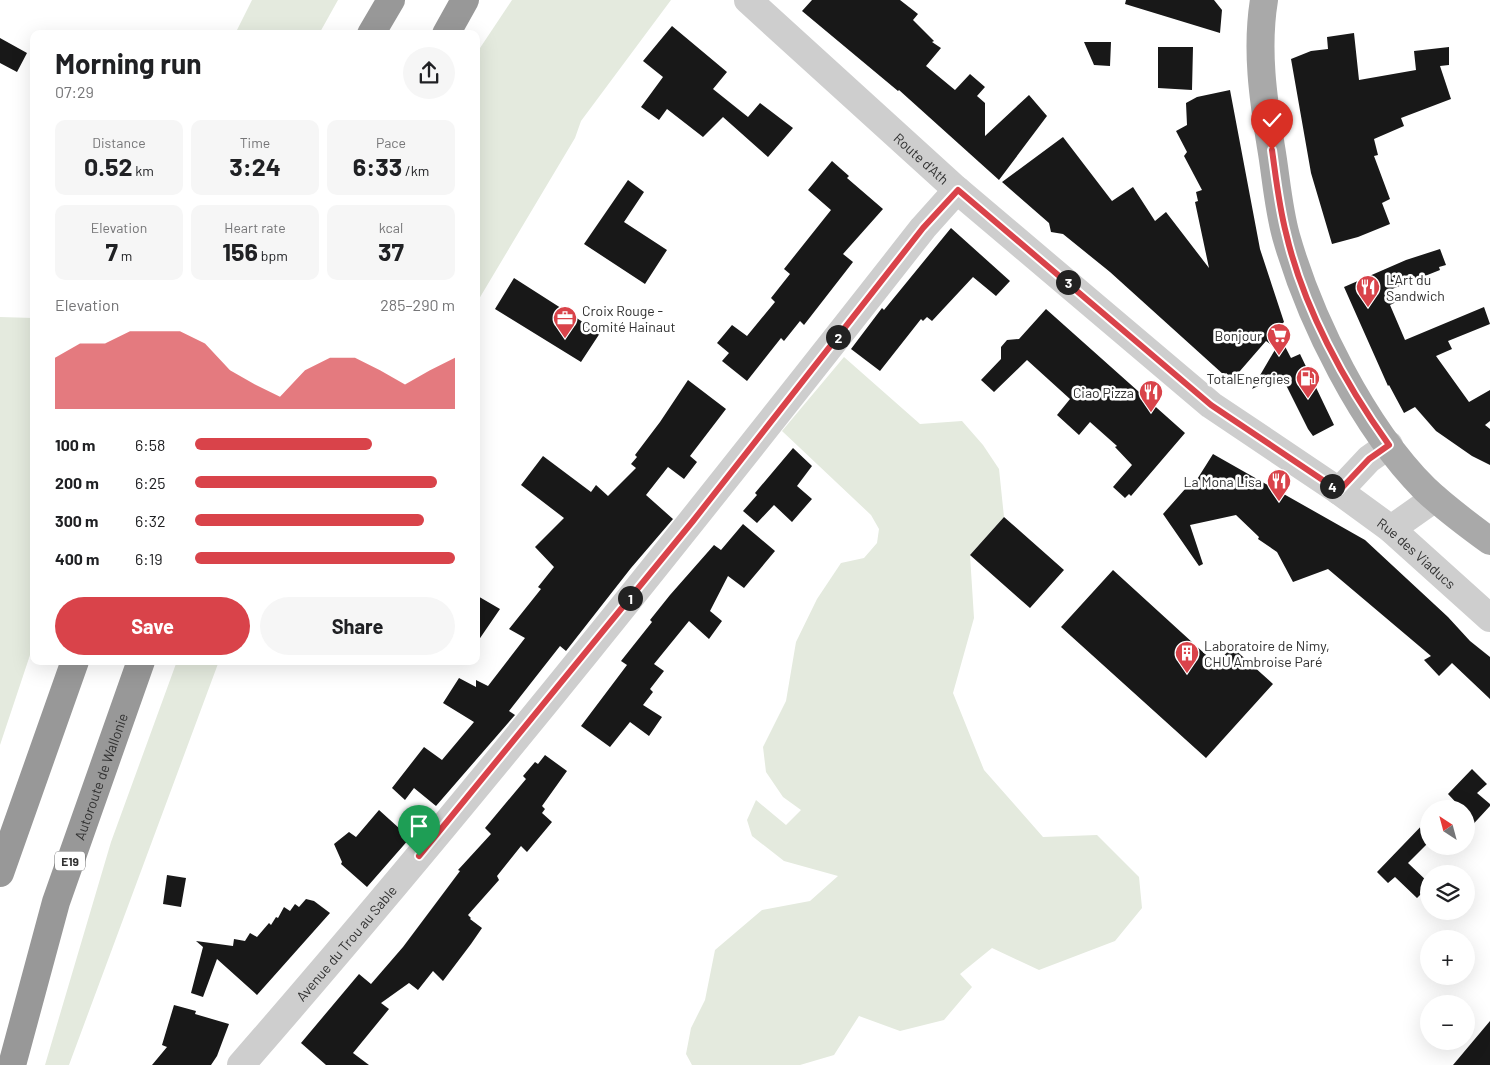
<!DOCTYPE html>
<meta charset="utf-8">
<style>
:root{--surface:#fff;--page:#f6f6f6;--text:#202124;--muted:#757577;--accent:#d9434a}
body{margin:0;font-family:Barlow,sans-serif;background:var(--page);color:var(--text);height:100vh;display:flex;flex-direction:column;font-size:19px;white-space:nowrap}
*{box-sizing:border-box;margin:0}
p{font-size:16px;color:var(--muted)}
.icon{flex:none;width:28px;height:28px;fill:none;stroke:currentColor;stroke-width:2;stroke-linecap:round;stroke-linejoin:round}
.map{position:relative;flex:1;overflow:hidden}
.side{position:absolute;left:30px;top:30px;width:450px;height:635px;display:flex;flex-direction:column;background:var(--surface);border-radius:10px;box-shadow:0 5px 20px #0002}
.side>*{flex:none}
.needle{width:32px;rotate:324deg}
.controls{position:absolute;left:1420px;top:800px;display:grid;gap:10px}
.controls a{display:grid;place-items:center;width:55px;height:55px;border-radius:50%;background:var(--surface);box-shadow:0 5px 20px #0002;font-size:25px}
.pin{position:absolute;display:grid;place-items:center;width:42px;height:42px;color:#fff;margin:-51px -21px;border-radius:50% 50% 50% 0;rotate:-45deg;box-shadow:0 0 5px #0007}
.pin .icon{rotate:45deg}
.km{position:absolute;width:25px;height:25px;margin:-12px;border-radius:50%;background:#222;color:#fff;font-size:14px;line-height:25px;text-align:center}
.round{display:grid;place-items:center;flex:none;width:52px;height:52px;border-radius:26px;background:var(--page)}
.headline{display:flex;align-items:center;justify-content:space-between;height:85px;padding:0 25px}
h1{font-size:28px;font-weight:700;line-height:38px}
.stats{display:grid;grid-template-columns:repeat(3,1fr);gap:8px;height:85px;padding:5px 25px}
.stats div{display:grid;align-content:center;border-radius:10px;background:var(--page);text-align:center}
.stats b{font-size:25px;font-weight:700}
.stats small{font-size:14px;font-weight:400}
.stats p{font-size:14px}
.chart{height:140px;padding:10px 25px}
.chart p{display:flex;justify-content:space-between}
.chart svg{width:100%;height:90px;margin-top:5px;fill:var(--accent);opacity:.7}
.button{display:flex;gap:10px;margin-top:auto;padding:10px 25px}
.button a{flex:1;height:58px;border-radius:30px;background:var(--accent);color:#fff;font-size:20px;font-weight:700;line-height:58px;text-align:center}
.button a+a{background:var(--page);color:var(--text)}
ul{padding:0 25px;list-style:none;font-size:16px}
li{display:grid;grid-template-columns:80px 60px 1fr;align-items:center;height:38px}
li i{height:12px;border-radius:6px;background:var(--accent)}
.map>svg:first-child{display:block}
.green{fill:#e4eade}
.building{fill:#181818}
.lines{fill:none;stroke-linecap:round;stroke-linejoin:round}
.minor{stroke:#cecece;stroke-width:28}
.major{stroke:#a9a9a9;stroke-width:28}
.highway{stroke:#989898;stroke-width:28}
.route-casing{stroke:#fff;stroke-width:10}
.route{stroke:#d9434a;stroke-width:6}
.labels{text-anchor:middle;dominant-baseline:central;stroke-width:5;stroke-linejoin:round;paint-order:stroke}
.shield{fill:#fff;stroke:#6f6f6f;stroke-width:1}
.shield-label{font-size:12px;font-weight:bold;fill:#313131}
.street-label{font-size:14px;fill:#313131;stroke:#fff}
.poi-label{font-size:14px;fill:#313131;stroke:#fff;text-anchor:end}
</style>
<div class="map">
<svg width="1490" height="1065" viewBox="0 0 1490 1065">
<rect width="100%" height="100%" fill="#fff"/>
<path class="green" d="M252 0H338L319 34H235Z
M512 0H671L581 121 575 138 476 304V54Z
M0 317 34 318V643L0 745Z
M844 357 920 424 962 421 983 445 999 469 1004 517 970 555 974 618 953 693 984 770 1043 837 1097 835 1139 877 1142 908 1115 941 1039 970 992 948 960 974 972 987 944 1020 900 1031 859 1016 834 1055 800 1065H692L686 1054 691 1028 705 1000 715 950 762 910 810 901 838 876 784 861 752 836 747 820 756 800 786 825 801 810 783 797 766 772 763 747 786 701 796 642 817 599 841 563 864 558 877 543 879 529 871 515 782 431Z
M177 661H219L69 1065H45L111 842Z"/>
<path class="building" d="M812 0H900L918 14 913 20 934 41 932 42 941 48 926 66 955 90 970 74 985 87 977 96 985 103V136L1029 95 1047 116 999 180 899 90 898 91 802 11Z
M1126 0H1214L1222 10 1220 33 1125 4Z
M672 26 727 72 713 89 748 117 760 103 793 128 768 157 723 117 703 137 667 109 659 120 641 107 663 77 643 61Z
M1354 33 1359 80 1416 70 1414 51 1449 47V65L1440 66 1451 99 1401 118 1404 126 1374 139 1378 155 1374 156 1390 199 1382 203 1390 224 1358 237 1332 244 1311 173 1291 59 1311 51 1328 49 1327 37Z
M0 38 27 53 17 72 0 63Z
M1084 42H1111L1110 66 1094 65Z
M1158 47H1193L1192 90 1158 88Z
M1230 90 1260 249 1284 322 1276 329 1291 358 1300 354 1334 425 1313 436 1308 429 1281 375 1252 389 1276 348 1266 341 1233 379 1226 373 1224 375 1110 272 1063 234 1051 232 1049 223 1002 182 1063 137 1112 201 1133 187 1155 221 1166 212 1209 268 1195 202 1198 201 1196 192 1202 190 1184 156 1187 152 1176 131 1187 125 1186 103 1197 97Z
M832 161 849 176 847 178 883 209 843 254 853 262 804 325 800 321 784 341 781 338 747 381 722 361 729 353 717 343 732 325 747 336 775 302 771 298 790 274 784 269 831 210 808 190Z
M628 180 644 192 624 222 667 250 645 284 584 244Z
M951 228 1010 281 996 296 973 277 932 321 927 317 923 321 921 319 880 371 851 349 882 308 884 310Z
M1440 249 1446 265 1439 267 1440 270 1392 289 1398 301 1390 305 1405 340 1484 307 1490 324 1448 341 1452 349 1436 356 1469 402 1490 390V421L1485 425 1490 429V465L1472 456 1436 431 1415 407 1404 413 1389 385 1388 386 1344 287 1406 260Z
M514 278 600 333 581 362 495 309Z
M1046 309 1185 433 1131 496 1129 494 1125 498 1113 487 1132 465 1115 447 1117 446 1090 422 1079 435 1057 415 1070 399 1027 360 994 392 981 380 1001 359V347L1007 340 1019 339Z
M688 380 726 409 690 456 697 462 684 479 668 467 646 495 673 519 631 568 566 651 560 646 509 711 515 715 436 806 414 788 405 800 392 788 424 747 442 760 474 722 443 703 459 678 476 687V680L488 686 525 638 509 629 541 589 538 587 554 567 535 547 564 518 521 485 543 456 591 492 596 485 608 496 636 468 631 464 637 457 635 455 660 422Z
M793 448 812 466 797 486 812 499 792 522 774 505 757 523 743 511 757 495 755 493Z
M1213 454 1365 540 1448 617 1470 641 1490 657V699L1452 663 1439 676 1424 660 1431 656 1328 569 1293 582 1277 552 1258 539 1259 537 1236 515 1190 525 1203 564 1199 566 1163 514 1193 480 1196 481Z
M1004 517 1064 570 1030 608 970 555Z
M743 524 775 551 744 588 728 576 710 611 722 621 709 639 689 621 654 664 664 671 650 689 653 692 643 705 662 717 649 736 630 722 610 747 581 726 627 665 621 661 652 622 650 620 670 595 714 545 721 550Z
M1113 570 1216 664 1232 647 1273 684 1206 758 1061 627Z
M476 595 500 609 476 644Z
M545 755 567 771 542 806 545 809 542 813 552 822 527 852 521 846 497 876 499 880 468 915 471 918 470 919 482 928 471 944 443 981 433 971 418 990 409 983 381 1003 389 1009 353 1053 369 1065H326L301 1043 359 974 371 984 403 947 460 871 458 870 491 834 485 828 526 779 523 776 535 762 538 764Z
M1472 769 1487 784 1477 793 1490 804V806L1466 832V809H1462L1448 794Z
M379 810 410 838 367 887 341 864 342 862 334 844 349 832 356 837Z
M1429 818V842L1408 863 1429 883V886L1417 898 1395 877 1388 883 1377 872Z
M167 875 186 878 181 907 163 904Z
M306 899 314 901 330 913 257 995 217 959 203 997 191 993 203 947 196 941 233 946 234 939 245 941 250 933 257 937 269 923 271 925 276 917 278 918 284 907 290 911 295 904 299 907Z
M174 1005 196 1011 195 1014 229 1024 217 1056 211 1065H152L167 1047 162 1045Z
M1490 1021V1065H1453Z"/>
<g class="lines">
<g class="minor">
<path id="s1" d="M748 0 957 190 1211 405 1339 491 1391 529 1490 618"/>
<path d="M1339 491 1369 459 1389 445"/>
<path d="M1391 529 1435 498"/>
<path id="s2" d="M241 1065C478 793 701 511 923 228L957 190"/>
</g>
<path class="major" d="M1264 0C1256 49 1263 98 1271 147 1276 176 1278 207 1286 236 1310 320 1363 427 1425 489 1445 508 1468 525 1490 541"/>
<g class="highway">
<path d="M371 34 391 0"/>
<path d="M446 34 465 0"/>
<path d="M0 873 75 661"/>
<path id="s3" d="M12 1065 56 902 141 661"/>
</g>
</g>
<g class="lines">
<g class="route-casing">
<path id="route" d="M419 856 693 521 923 228 958 190 1211 405 1339 491 1369 459 1389 445C1345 384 1303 307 1286 233 1279 206 1276 178 1272 150"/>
</g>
<use href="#route" class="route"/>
</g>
<defs>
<g id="restaurant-pin" transform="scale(1.25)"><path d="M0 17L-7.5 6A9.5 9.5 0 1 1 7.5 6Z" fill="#d9434a" stroke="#fff"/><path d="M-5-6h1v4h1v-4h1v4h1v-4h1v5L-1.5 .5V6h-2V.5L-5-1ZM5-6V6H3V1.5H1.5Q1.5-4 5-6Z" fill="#fff"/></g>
<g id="office-pin" transform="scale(1.25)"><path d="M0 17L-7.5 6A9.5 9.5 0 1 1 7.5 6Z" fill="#d9434a" stroke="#fff"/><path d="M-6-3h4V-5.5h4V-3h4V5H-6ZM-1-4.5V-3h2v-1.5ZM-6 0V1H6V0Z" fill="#fff"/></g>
<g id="supermarket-pin" transform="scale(1.25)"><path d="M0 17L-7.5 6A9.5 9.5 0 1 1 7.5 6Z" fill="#d9434a" stroke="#fff"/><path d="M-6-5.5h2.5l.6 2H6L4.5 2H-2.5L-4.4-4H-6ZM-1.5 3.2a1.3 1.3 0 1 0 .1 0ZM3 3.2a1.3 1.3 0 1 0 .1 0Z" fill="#fff"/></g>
<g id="fuel-pin" transform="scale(1.25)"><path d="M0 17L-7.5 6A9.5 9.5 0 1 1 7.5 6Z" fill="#d9434a" stroke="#fff"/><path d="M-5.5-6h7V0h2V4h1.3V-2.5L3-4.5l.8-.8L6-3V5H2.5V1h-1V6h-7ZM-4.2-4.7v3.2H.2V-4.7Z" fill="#fff"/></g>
<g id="building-pin" transform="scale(1.25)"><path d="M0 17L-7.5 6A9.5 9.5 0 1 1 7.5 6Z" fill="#d9434a" stroke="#fff"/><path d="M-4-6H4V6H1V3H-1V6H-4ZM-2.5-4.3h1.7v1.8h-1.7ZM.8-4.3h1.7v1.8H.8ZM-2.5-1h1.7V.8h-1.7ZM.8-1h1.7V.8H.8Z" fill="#fff"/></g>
</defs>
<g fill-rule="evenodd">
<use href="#restaurant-pin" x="1368" y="287"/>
<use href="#office-pin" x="565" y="318"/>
<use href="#supermarket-pin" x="1279" y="335"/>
<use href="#fuel-pin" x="1308" y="378"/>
<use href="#restaurant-pin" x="1151" y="392"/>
<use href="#restaurant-pin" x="1279" y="481"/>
<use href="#building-pin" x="1187" y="653"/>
</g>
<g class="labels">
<rect class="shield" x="55" y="851.5" width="30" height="19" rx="4"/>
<g class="shield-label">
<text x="70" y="861">E19</text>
</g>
<g class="street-label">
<text stroke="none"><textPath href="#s1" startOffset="235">Route d'Ath</textPath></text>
<text stroke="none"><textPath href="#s1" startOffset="869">Rue des Viaducs</textPath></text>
<text stroke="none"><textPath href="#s3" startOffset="302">Autoroute de Wallonie</textPath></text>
<text stroke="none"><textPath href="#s2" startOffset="161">Avenue du Trou au Sable</textPath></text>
</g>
<g class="poi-label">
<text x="1386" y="279" text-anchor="start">L'Art du<tspan x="1386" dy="16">Sandwich</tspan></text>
<text x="582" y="310" text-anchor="start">Croix Rouge -<tspan x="582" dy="16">Comité Hainaut</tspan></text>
<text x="1262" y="335">Bonjour</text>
<text x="1290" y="378">TotalEnergies</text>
<text x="1134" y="392">Ciao Pizza</text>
<text x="1262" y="481">La Mona Lisa</text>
<text x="1204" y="645" text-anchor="start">Laboratoire de Nimy,<tspan x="1204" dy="16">CHU Ambroise Paré</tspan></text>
</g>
</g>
</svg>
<div class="controls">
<a><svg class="needle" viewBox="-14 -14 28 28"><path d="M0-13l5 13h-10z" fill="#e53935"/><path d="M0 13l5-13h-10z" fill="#757577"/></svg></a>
<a><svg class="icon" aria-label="layers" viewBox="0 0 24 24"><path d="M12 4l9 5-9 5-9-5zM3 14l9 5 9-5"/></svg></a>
<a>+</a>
<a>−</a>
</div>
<div class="pin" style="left:419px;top:856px;background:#1e9e55"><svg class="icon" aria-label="arrive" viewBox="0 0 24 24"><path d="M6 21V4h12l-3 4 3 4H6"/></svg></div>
<div class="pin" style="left:1272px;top:150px;background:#d93025"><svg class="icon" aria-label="check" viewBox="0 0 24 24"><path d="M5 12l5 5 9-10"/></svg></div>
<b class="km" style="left:630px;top:598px">1</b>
<b class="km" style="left:838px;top:337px">2</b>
<b class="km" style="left:1068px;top:282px">3</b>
<b class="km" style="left:1332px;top:486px">4</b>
<section class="side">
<div class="headline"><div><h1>Morning run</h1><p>07:29</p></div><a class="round"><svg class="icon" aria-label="share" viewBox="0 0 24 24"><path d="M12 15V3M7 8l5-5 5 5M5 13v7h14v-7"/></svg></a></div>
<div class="stats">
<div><p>Distance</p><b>0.52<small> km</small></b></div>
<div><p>Time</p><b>3:24</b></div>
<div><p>Pace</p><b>6:33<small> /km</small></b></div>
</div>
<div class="stats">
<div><p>Elevation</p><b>7<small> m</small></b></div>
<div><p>Heart rate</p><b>156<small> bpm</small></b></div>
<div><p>kcal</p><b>37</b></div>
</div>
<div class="chart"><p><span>Elevation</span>285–290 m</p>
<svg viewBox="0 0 160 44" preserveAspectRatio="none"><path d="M0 44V19L10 12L20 12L30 6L40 6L50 6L60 12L70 25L80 32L90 38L100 25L110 19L120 19L130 25L140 32L150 25L160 19V44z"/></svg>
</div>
<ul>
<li><b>100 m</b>6:58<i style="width:68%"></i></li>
<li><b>200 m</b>6:25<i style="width:93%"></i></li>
<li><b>300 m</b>6:32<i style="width:88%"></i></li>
<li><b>400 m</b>6:19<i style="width:100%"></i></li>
</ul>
<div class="button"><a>Save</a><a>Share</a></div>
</section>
</div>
